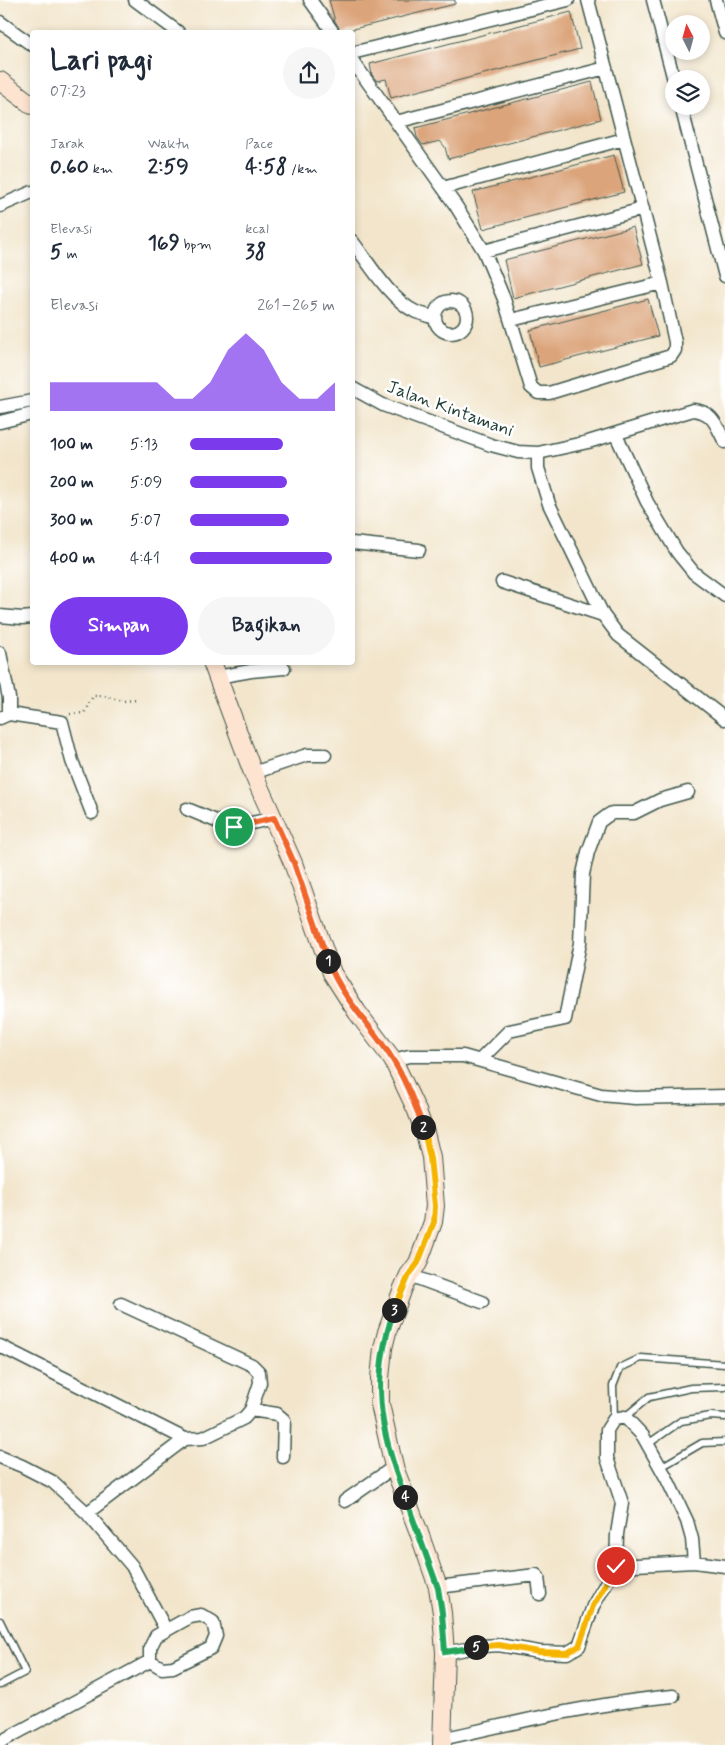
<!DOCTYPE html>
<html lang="id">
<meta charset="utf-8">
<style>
:root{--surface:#fff;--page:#f6f6f7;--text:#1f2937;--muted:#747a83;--accent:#7c3aed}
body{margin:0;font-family:Mynerve,sans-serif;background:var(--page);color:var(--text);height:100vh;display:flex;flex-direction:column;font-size:19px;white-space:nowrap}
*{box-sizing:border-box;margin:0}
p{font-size:16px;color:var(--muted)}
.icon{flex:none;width:28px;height:28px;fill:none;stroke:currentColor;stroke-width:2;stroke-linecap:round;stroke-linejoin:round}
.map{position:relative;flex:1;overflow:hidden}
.side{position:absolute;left:30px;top:30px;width:325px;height:635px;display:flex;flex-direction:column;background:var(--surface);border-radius:5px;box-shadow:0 2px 8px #0003}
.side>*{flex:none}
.needle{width:32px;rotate:354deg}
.buttons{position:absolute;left:665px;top:15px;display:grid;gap:10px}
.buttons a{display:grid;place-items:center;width:45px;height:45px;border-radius:50%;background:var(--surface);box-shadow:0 2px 8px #0003;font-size:25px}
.pin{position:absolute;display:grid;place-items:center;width:42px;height:42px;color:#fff;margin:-21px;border:2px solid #fff;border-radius:50%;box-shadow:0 1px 5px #0007}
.km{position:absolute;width:25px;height:25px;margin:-12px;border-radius:50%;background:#222;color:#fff;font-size:14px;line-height:25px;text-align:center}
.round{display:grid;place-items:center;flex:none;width:52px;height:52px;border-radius:26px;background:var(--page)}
.headline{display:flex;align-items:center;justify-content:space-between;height:85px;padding:0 20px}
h1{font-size:28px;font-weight:800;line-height:38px}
.metrics{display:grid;grid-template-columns:repeat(3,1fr);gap:8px;height:85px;padding:5px 20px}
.metrics div{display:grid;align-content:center}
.metrics b{font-size:21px;font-weight:800}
.metrics small{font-size:14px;font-weight:400}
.metrics p{font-size:14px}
.chart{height:140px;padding:10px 20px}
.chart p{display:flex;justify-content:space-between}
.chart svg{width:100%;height:90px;margin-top:5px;fill:var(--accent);opacity:.7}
.cta{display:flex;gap:10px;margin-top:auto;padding:10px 20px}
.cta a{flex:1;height:58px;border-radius:30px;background:var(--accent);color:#fff;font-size:20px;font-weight:800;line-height:58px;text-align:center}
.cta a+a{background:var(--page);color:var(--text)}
ul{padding:0 20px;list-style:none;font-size:16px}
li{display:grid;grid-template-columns:80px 60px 1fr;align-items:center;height:38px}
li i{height:12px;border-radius:6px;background:var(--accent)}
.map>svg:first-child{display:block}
.building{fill:#dba47a}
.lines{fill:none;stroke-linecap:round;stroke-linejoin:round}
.lane-casing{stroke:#3f564b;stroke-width:9}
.street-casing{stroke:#3f564b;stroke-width:15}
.secondary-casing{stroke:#3f564b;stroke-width:20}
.path{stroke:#3f564b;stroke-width:2.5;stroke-dasharray:1 4;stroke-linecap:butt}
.lane{stroke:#fff;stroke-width:6}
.street{stroke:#fff;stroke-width:12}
.secondary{stroke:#fde4d1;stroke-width:18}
.split-1-casing{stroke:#fff;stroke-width:10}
.split-2-casing{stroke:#fff;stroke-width:10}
.split-3-casing{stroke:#fff;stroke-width:10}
.split-4-casing{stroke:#fff;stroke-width:10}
.split-5-casing{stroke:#fff;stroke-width:10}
.split-6-casing{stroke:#fff;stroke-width:10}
.split-1{stroke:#f0652b;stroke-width:6}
.split-2{stroke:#f0652b;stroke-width:6}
.split-3{stroke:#f5b400;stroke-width:6}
.split-4{stroke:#22a559;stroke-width:6}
.split-5{stroke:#22a559;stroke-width:6}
.split-6{stroke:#f5b400;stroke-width:6}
.labels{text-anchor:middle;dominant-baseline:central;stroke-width:5;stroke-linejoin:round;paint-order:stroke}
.street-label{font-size:18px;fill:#1f3d34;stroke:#fff}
</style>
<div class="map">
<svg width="725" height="1745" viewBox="0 0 725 1745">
<rect width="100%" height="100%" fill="#fff"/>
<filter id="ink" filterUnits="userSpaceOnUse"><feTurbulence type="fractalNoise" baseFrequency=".02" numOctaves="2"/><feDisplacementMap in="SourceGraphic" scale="10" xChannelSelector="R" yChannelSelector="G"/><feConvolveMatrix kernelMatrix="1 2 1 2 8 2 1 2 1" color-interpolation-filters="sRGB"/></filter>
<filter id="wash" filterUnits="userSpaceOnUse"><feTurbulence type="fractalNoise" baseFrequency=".0096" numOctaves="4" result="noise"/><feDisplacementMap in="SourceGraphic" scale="20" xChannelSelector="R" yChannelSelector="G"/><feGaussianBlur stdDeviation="1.12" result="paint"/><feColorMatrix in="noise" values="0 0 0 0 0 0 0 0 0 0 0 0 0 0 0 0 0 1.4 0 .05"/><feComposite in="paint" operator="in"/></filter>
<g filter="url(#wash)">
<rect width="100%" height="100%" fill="#f2e5cb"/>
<g id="blocks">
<path class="building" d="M329 0H455V4L341 32 335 21Z
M571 12 580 49 391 98 386 79 377 81 372 75 370 64Z
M592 82 601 119 448 159 445 147 440 141 423 145 417 137 415 128Z
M614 155 624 192 483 229 473 192Z
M633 227 643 264 513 298 504 260Z
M648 299 658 336 539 367 530 330Z"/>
</g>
</g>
<g filter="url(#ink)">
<use href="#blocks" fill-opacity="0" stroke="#3f564b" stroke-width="1"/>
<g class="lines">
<g class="lane-casing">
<path id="lane" d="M625 1417 649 1397 691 1388 725 1387
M614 1419 613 1386 620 1368 641 1358 725 1364
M648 1444 681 1421 711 1416 725 1417
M661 1467 702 1443 725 1442
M0 1621 25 1672 0 1685"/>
</g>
<g class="street-casing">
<path id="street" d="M135 0 178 32
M310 0 333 32
M653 0 674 80
M716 0 725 33
M0 22 32 45
M352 53 568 0
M352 60 456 206 484 251 504 299 531 387 538 393H549L671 356 675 350V342L662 283 588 0
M681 106 725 276
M396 122 606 68
M443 188 624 139
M0 206 32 192
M352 241C369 263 390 300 416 312 422 314 429 316 435 318
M484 251 643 209
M435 317a16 16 0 1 1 32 0a16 16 0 1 1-32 0Z
M511 320 662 283
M352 388 383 405 491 445 518 452 538 453 588 442 693 410C714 412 716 426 725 442
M0 407 32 401
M0 422 32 414
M616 435 647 502 677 552 694 573 725 596
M538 453V468L549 504 603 615 618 635 725 719
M352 543 419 550
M502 582 603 615
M0 616 22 618 32 617
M0 653 9 698V714L0 718
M217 677 251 671 284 668
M9 714 62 722 72 761 92 813
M253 773 307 755H325
M187 809 228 826 234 827 274 818
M393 1060 409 1056H463L601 1095 635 1098 725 1096
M480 1060 509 1031 565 1019 580 943 583 874 588 852 599 822 607 816 612 813H634L660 800 688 792
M409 1275 482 1302
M0 1346 185 1439 203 1438 244 1418 251 1410 260 1383 259 1372 252 1365 121 1304
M251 1410 277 1414 284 1420 283 1457
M0 1457 22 1466 53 1482 87 1513 132 1566 166 1630
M345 1501 394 1467
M87 1513 185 1439
M694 1562 725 1566
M438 1587 536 1575 538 1577 540 1594
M201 1615 213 1622 216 1636 211 1648 173 1667 162 1668 150 1661V1648L156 1636 190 1617Z
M445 1653 482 1646 499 1645 539 1652 567 1653 579 1646 593 1606 616 1566 617 1534 622 1503 607 1458V1430L614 1419 625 1417 643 1436 667 1479 687 1521 692 1539 694 1562 616 1566
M442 1739C518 1722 595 1703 673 1696
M0 1742 150 1661"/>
</g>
<g class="secondary-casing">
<path id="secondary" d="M0 81 32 105
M212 662 253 773 293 863 332 973 357 1012 393 1060 417 1111 425 1133 431 1157 435 1206 433 1222 418 1263 409 1275 403 1288 387 1332 383 1348 380 1378V1404L394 1467 418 1530 438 1587 442 1613 445 1653 442 1745"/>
</g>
<path class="path" d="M70 714 84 713 93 696H104L123 701 138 700"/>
<use href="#lane" class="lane"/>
<use href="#street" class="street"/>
<use href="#secondary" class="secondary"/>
</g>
</g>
<g class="lines" filter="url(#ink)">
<g class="split-1-casing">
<path id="split-1" d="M234 827 274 818 294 863 328 961"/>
</g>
<g class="split-2-casing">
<path id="split-2" d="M328 961C342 999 372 1026 393 1060 406 1081 415 1104 423 1127"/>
</g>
<g class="split-3-casing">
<path id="split-3" d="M394 1310 409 1275 418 1263 434 1222 435 1206 430 1158 423 1127"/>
</g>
<g class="split-4-casing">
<path id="split-4" d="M394 1310C370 1380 379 1429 405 1497"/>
</g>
<g class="split-5-casing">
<path id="split-5" d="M405 1497 438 1588 442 1613 445 1652 476 1647"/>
</g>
<g class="split-6-casing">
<path id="split-6" d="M476 1647 498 1645 539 1652 567 1653 579 1646 593 1606 616 1566"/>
</g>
<use href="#split-1" class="split-1"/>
<use href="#split-2" class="split-2"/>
<use href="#split-3" class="split-3"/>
<use href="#split-4" class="split-4"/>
<use href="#split-5" class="split-5"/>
<use href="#split-6" class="split-6"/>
</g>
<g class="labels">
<g class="street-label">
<text transform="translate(450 409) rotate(20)">Jalan Kintamani</text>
</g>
</g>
</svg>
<div class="buttons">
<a><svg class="needle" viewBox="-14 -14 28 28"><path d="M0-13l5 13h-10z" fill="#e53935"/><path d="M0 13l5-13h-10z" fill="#747a83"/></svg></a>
<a><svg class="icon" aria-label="layers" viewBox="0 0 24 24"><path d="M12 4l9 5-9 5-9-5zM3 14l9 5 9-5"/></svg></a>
</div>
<div class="pin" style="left:234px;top:827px;background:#1e9e55"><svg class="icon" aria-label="arrive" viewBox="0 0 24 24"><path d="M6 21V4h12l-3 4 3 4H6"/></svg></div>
<div class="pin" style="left:616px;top:1566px;background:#d93025"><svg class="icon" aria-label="check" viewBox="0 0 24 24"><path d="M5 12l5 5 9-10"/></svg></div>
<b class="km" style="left:328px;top:961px">1</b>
<b class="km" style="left:423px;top:1127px">2</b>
<b class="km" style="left:394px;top:1310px">3</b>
<b class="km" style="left:405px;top:1497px">4</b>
<b class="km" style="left:476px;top:1647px">5</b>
<section class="side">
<div class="headline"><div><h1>Lari pagi</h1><p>07:23</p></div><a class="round"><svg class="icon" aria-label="share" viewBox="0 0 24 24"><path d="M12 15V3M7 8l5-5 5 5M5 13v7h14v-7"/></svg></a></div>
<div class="metrics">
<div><p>Jarak</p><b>0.60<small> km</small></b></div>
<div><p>Waktu</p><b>2:59</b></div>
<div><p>Pace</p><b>4:58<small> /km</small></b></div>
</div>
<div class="metrics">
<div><p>Elevasi</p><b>5<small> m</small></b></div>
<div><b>169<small> bpm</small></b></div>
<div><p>kcal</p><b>38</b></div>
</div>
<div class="chart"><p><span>Elevasi</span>261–265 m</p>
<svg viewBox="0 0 160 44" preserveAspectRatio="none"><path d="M0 44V30L10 30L20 30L30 30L40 30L50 30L60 30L70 38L80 38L90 30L100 14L110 6L120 14L130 30L140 38L150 38L160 30V44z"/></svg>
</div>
<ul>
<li><b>100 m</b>5:13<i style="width:64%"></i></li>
<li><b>200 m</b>5:09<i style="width:67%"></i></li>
<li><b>300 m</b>5:07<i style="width:68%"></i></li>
<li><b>400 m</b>4:41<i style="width:98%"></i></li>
</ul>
<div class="cta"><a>Simpan</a><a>Bagikan</a></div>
</section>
</div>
